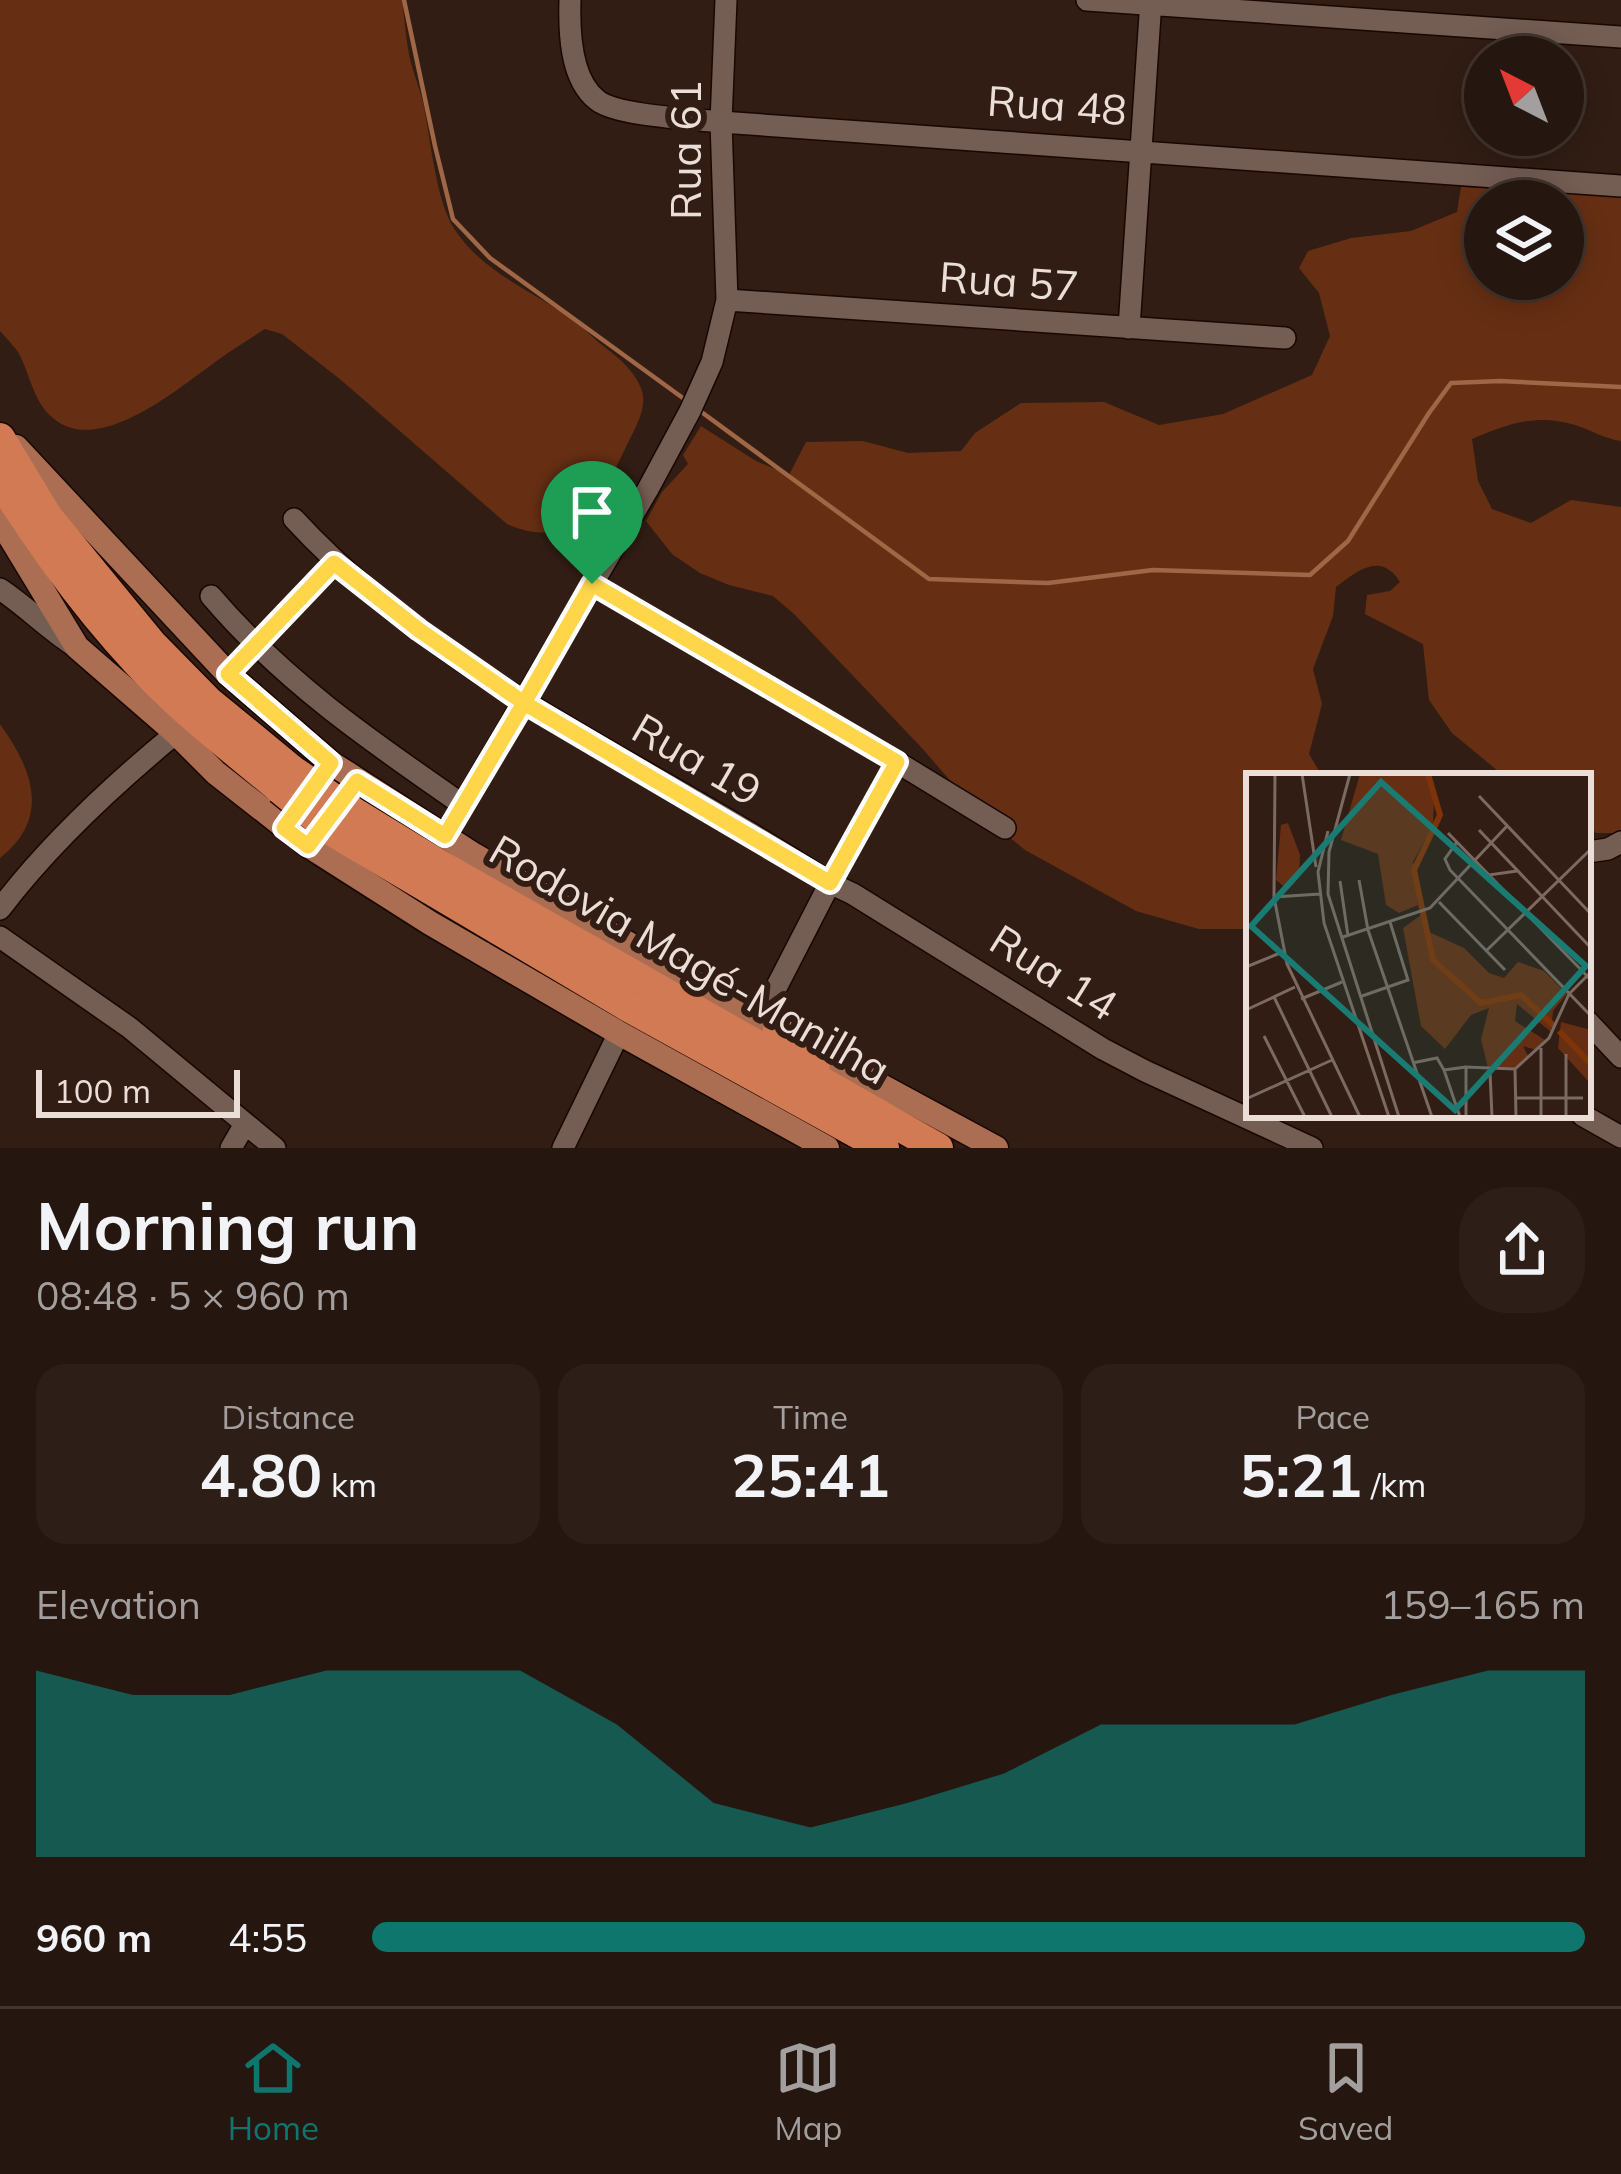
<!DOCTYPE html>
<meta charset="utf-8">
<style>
:root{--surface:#25160f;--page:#2d1f18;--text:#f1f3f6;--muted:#a39f9e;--line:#42352f;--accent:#0f766e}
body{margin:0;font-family:Mulish,sans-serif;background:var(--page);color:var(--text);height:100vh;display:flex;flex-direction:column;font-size:45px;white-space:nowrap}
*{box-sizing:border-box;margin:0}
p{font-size:39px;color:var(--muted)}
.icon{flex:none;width:66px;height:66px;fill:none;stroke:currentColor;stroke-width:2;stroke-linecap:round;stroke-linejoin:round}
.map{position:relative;height:1148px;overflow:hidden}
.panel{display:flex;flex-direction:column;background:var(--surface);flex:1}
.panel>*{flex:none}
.needle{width:78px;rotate:318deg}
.controls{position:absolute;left:1464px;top:36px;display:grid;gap:24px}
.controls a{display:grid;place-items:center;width:120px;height:120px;border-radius:50%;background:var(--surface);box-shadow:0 6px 30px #0003,0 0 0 3px var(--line);font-size:60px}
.scale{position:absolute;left:36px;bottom:30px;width:204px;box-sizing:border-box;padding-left:12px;border:6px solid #ebddd7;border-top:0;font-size:33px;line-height:42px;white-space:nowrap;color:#ebddd7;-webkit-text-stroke:9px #311d14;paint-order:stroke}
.pin{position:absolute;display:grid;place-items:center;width:102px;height:102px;color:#fff;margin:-123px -51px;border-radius:50% 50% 50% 0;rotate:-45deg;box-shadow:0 0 12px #0007}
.pin .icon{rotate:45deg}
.round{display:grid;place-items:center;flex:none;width:126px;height:126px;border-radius:48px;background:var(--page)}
.overview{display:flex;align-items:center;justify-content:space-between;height:204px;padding:0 36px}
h1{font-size:66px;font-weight:700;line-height:90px}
.metrics{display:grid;grid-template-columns:repeat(3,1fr);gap:18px;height:204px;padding:12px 36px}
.metrics div{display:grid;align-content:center;border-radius:30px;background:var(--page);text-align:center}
.metrics b{font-size:60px;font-weight:700}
.metrics small{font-size:33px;font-weight:400}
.metrics p{font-size:33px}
.chart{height:336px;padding:24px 36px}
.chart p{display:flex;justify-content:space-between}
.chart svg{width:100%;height:216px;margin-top:12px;fill:var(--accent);opacity:.7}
ul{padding:0 36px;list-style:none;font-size:39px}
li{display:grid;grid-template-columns:192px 144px 1fr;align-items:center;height:90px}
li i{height:30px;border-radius:15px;background:var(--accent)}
.dock{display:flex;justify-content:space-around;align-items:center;height:168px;border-top:3px solid var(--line);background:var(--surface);font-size:33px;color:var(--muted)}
.dock a{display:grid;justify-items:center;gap:6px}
.dock .active{color:var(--accent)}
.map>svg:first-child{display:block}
.green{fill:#662f13;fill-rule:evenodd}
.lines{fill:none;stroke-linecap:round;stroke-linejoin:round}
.stream{stroke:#9f6746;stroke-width:4.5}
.minor-casing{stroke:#180702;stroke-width:24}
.major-casing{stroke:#180702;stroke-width:27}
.highway-casing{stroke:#180702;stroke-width:33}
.minor{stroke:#745d53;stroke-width:21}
.major{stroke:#ac6e53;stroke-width:24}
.highway{stroke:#d17a53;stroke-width:30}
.highway-bridge-casing{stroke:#180702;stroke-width:33;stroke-linecap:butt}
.highway-bridge{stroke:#d17a53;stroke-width:30}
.route-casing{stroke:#fff;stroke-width:24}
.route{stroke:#ffd54a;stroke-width:15}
.labels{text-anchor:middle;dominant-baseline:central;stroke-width:12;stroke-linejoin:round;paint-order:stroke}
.street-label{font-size:42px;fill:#ebddd7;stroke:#311d14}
.inset-river{fill:none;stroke:#7e3408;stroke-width:6}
.inset-road{fill:none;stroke:#7b6a62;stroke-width:3}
.view{fill:#1a7b73;fill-opacity:0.15;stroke:#1a7b73;stroke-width:6}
.inset-edge{fill:none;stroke:#ebddd7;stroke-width:6}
</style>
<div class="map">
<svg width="1621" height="1148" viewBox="0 0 1621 1148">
<rect width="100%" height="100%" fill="#311d14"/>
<path class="green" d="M0 0H402C405 21 406 43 411 63 415 78 421 92 424 107 431 141 436 202 455 230 484 274 537 293 578 323 585 329 591 336 598 342 615 355 632 367 641 388 649 407 634 430 626 447 600 500 577 554 507 524L341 380 282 334 265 329C249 339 233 349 218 360 181 386 99 458 53 418 33 402 30 373 18 352 13 345 6 338 0 331Z
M1461 187 1621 195V441C1605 439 1591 430 1575 425 1537 413 1507 424 1472 439L1478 481 1492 509 1531 523 1571 500 1621 507V833H1596L1588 824V776H1504L1452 733 1429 700 1423 644 1365 614 1367 595 1390 591 1400 582C1381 551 1357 571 1336 587L1333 616 1313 669 1322 704 1309 754 1322 776H1249V929H1199L1136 911 1025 850 973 807 921 747 794 614 773 596 729 585 700 573 672 554 646 521 662 492 688 464 683 455 701 426 756 461 789 475 806 442 863 441 908 453 961 451 975 433 1021 403 1104 402 1159 425 1223 414 1312 375 1330 336 1319 293 1299 268 1308 251 1351 238 1411 231 1457 212ZM1485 201H1563V279H1485Z
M0 724C33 770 51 818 0 858Z"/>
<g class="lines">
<path class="stream" d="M404 0 435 146 453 219 490 258 687 401
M696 408 929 579 1048 583 1153 570 1310 575 1348 541 1429 413 1451 383 1500 381 1621 387"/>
<g class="minor-casing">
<path id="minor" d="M570 0C569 31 570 79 597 100 616 116 693 119 721 122L1621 186
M1087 0 1621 37
M727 300 1285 338
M1129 328 1151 0
M294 519C442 680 650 764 830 883L853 894 1103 1049 1145 1071 1312 1148
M592 584 897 762 830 883 760 1019
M0 589C27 607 49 630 76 647
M211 596C284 682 372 742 463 805
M228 674 334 563
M897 762 1005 828
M445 836 648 489 690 411 712 362 727 300 721 122 726 0
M1588 852 1608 849 1621 842
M0 909C49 844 113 785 176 733
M0 937 130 1028 275 1148
M1588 1022 1621 1057
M1582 1115 1621 1137
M231 1148 245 1124
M563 1148 619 1033"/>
</g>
<g class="major-casing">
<path id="major" d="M16 447 228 674 331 763 474 855 778 1030 996 1148
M0 520 77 647 176 733 216 773 309 846 430 923 619 1033 827 1148"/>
</g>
<g class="highway-casing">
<path id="highway" d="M0 438 47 516 152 644 208 701 292 770
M0 480C49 558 112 643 180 705 212 734 247 761 280 789
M350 810 440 865 938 1148
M332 831 627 1006 884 1148
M778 1030 815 1064"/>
</g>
<use href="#minor" class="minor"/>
<use href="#major" class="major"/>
<use href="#highway" class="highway"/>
<g class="highway-bridge-casing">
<path id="highway-bridge" d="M292 770 350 810
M280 789 332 831"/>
</g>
<use href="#highway-bridge" class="highway-bridge"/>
</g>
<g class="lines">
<g class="route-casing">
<path id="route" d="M592 584 524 703 419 630 334 563 228 674 331 763 284 828 308 846 357 781 445 836 524 703 830 883 897 762 592 584"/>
</g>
<use href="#route" class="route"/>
</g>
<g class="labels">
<g class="street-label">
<text transform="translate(1057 105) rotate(4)">Rua 48</text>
<text transform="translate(685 150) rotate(-90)">Rua 61</text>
<text transform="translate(1009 281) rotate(4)">Rua 57</text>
<text transform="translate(697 759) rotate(30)">Rua 19</text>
<text transform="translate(690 959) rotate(30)">Rodovia Magé-Manilha</text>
<text transform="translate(1054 972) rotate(32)">Rua 14</text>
</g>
</g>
<g transform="translate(1246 773)">
<rect width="345" height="345" fill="#311d14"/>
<path d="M114 1H180L188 27 187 52 167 89 172 132 153 140 140 132 132 81 95 67ZM42 50 54 82 53 104 42 117 30 107 35 52ZM175 142 181 158 218 175 243 200 258 205 272 189 298 198 321 221 307 238 305 259 271 231 269 248 299 267 290 277 277 273 282 283 269 295H242L235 266 243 235 225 242 199 276 175 253 157 155ZM315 249 345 257V327L343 309 312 275Z" fill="#662f13"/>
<path class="inset-river" d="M182 1 194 42 168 97 187 187 235 230 275 222 308 253M313 258 345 291"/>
<path class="inset-road" d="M29 1 28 124 41 191 114 344M56 1 70 94M104 1 83 79 82 121 153 344M233 23 345 141M233 57 345 175M82 58 72 99 78 150 143 344M202 60 243 102 271 98M211 69 199 86 204 97 345 243M243 102 344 206M113 107 122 157 186 344M94 108 102 163M28 124 74 121M193 129 259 197M97 164 184 135 261 53M240 178 345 76M0 194 39 178M116 223 162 207 144 149M28 224 86 344M55 226 96 209M0 237 49 214M18 263 59 344M295 275V344M320 281V344M166 290 191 285 198 297M269 296 270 344M244 299 246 344M270 325H337M0 326 86 287M214 344 198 297 220 294M220 344V294L269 296 303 265 323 221 345 199"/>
<path class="view" d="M135 9 340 193 209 337 5 153Z"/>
<rect width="345" height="345" class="inset-edge"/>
</g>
</svg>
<div class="controls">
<a><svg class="needle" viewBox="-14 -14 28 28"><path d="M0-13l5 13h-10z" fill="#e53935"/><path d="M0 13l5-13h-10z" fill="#a39f9e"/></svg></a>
<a><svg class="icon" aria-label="layers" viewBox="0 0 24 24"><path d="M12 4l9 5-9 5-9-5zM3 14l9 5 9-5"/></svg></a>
</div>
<div class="scale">100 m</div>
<div class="pin" style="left:592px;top:584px;background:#1e9e55"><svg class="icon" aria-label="arrive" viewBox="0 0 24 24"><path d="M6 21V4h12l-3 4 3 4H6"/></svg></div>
</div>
<section class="panel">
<div class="overview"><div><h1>Morning run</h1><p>08:48 · 5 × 960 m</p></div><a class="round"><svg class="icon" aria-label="share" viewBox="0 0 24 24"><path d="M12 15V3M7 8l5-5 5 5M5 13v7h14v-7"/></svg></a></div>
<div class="metrics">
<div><p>Distance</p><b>4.80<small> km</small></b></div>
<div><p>Time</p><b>25:41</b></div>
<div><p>Pace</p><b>5:21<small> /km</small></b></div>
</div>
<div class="chart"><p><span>Elevation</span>159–165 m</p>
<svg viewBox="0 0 160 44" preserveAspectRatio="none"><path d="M0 44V6L10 11L20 11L30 6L40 6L50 6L60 17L70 33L80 38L90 33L100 27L110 17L120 17L130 17L140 11L150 6L160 6V44z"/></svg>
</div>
<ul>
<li><b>960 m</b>4:55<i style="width:100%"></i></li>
</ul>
</section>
<nav class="dock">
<a class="active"><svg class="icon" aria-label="home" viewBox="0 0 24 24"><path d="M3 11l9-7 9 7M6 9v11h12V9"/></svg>Home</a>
<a><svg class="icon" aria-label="map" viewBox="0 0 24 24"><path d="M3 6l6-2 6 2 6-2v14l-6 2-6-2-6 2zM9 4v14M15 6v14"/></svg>Map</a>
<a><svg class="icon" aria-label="saved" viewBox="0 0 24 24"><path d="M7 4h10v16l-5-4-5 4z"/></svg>Saved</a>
</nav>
